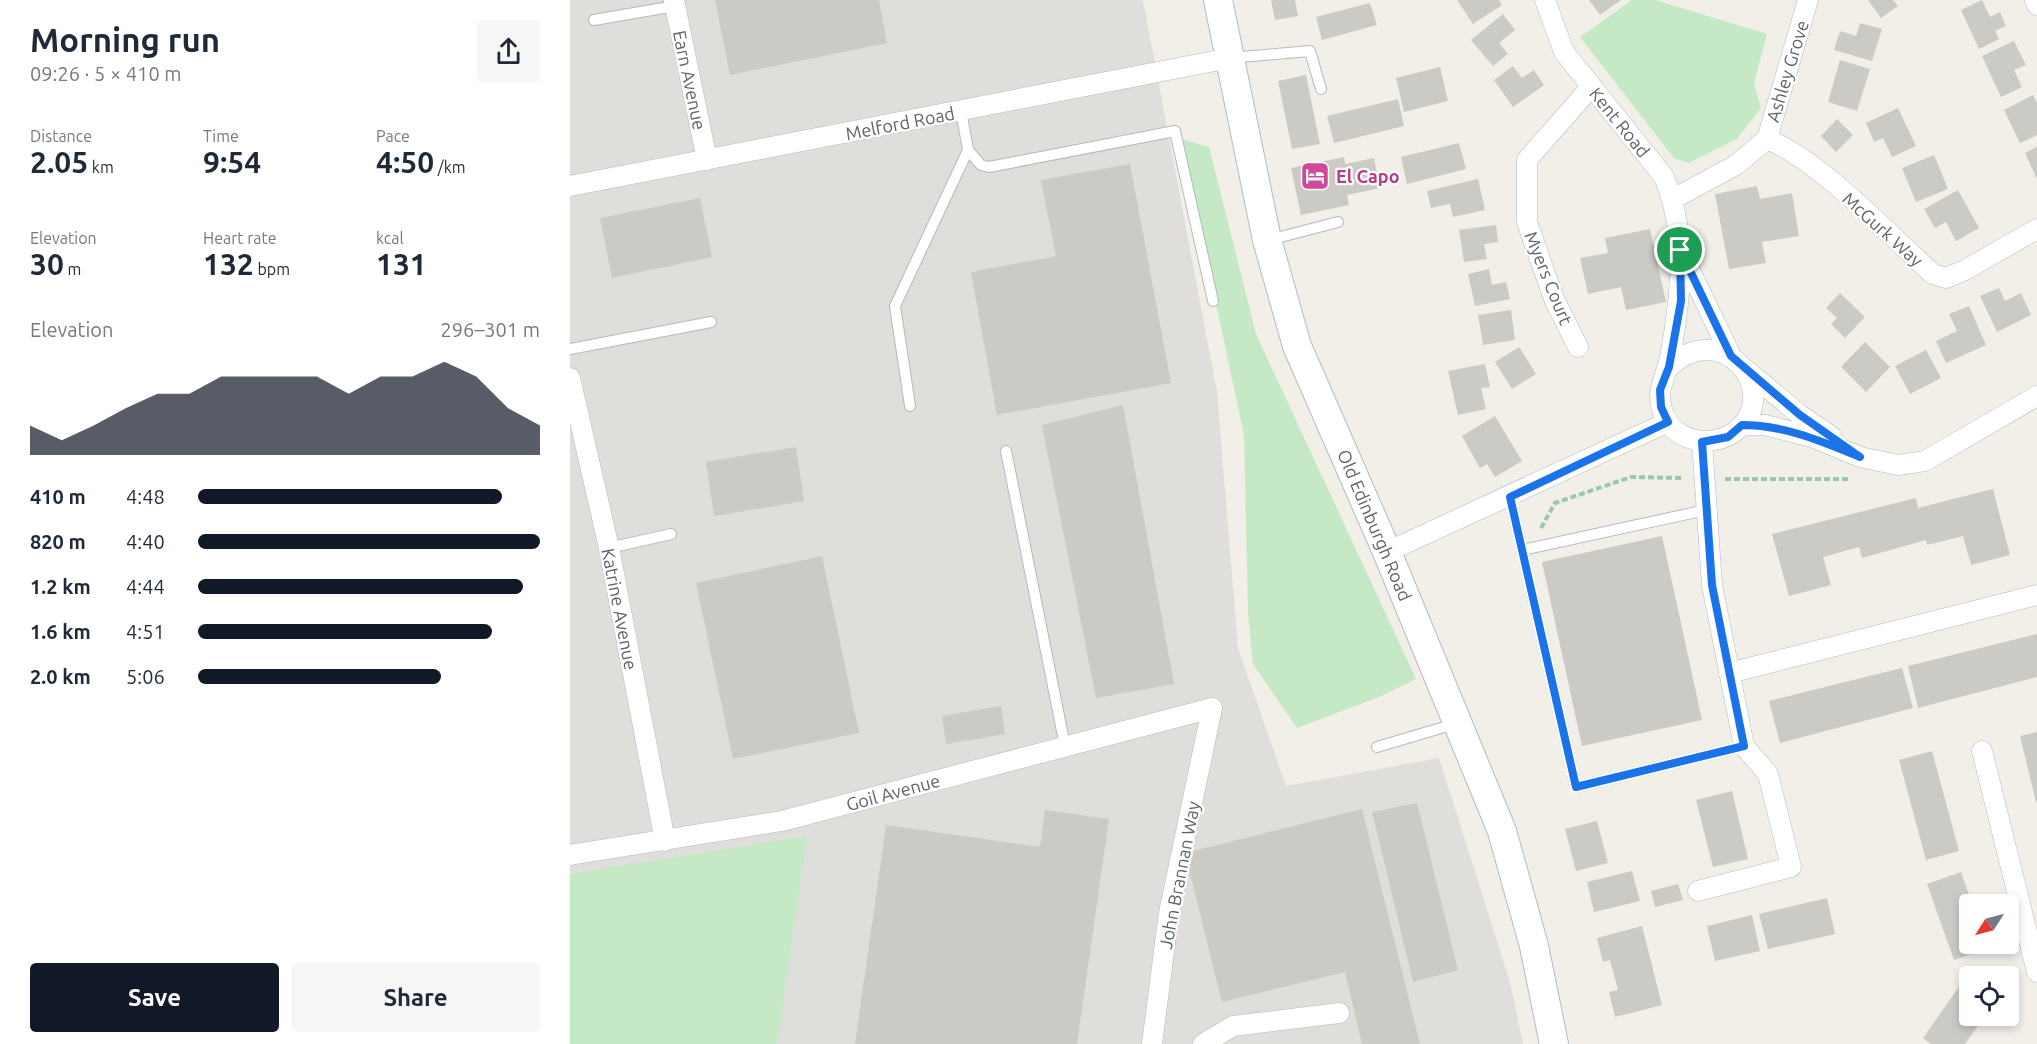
<!DOCTYPE html>
<meta charset="utf-8">
<style>
:root{--surface:#fff;--page:#f6f6f7;--text:#1f2937;--muted:#747a83;--accent:#111827}
body{margin:0;font-family:Ubuntu,sans-serif;background:var(--page);color:var(--text);height:100vh;display:flex;flex-direction:column;font-size:22px;white-space:nowrap}
*{box-sizing:border-box;margin:0}
p{font-size:20px;color:var(--muted)}
.icon{flex:none;width:33px;height:33px;fill:none;stroke:currentColor;stroke-width:2;stroke-linecap:round;stroke-linejoin:round}
.map{position:relative;flex:1;overflow:hidden}
.panel{display:flex;flex-direction:column;background:var(--surface);width:570px}
.panel>*{flex:none}
.needle{width:39px;rotate:234deg}
.tools{position:absolute;left:1389px;top:894px;display:grid;gap:12px}
.tools a{display:grid;place-items:center;width:60px;height:60px;border-radius:6px;background:var(--surface);box-shadow:0 3px 9px #0003;font-size:30px}
.pin{position:absolute;display:grid;place-items:center;width:51px;height:51px;color:#fff;margin:-26px;border:3px solid #fff;border-radius:50%;box-shadow:0 2px 6px #0007}
.round{display:grid;place-items:center;flex:none;width:63px;height:63px;border-radius:6px;background:var(--page)}
.overview{display:flex;align-items:center;justify-content:space-between;height:102px;padding:0 30px}
h1{font-size:33px;font-weight:700;line-height:45px}
.figures{display:grid;grid-template-columns:repeat(3,1fr);gap:9px;height:102px;padding:6px 30px}
.figures div{display:grid;align-content:center}
.figures b{font-size:30px;font-weight:700}
.figures small{font-size:16px;font-weight:400}
.figures p{font-size:16px}
.chart{height:168px;padding:12px 30px}
.chart p{display:flex;justify-content:space-between}
.chart svg{width:100%;height:108px;margin-top:6px;fill:var(--accent);opacity:.7}
.cta{display:flex;gap:12px;margin-top:auto;padding:12px 30px}
.cta a{flex:1;height:69px;border-radius:6px;background:var(--accent);color:#fff;font-size:24px;font-weight:700;line-height:69px;text-align:center}
.cta a+a{background:var(--page);color:var(--text)}
ul{padding:0 30px;list-style:none;font-size:20px}
li{display:grid;grid-template-columns:96px 72px 1fr;align-items:center;height:45px}
li i{height:15px;border-radius:8px;background:var(--accent)}
main{display:flex;flex:1;min-height:0}
.map>svg:first-child{display:block}
.industrial{fill:#e0deda}
.green{fill:#c5e8c5}
.building{fill:#cccac5}
.lines{fill:none;stroke-linecap:round;stroke-linejoin:round}
.lane-casing{stroke:#b5b8bc;stroke-width:12}
.street-casing{stroke:#b5b8bc;stroke-width:21}
.secondary-casing{stroke:#b6babf;stroke-width:30}
.path{stroke:#9cc7a9;stroke-width:4;stroke-dasharray:6 3;stroke-linecap:butt}
.lane{stroke:#fff;stroke-width:10}
.street{stroke:#fff;stroke-width:20}
.secondary{stroke:#fff;stroke-width:28}
.route-casing{stroke:#fff;stroke-width:12}
.route{stroke:#1a73e8;stroke-width:8}
.labels{text-anchor:middle;dominant-baseline:central;stroke-width:4.5;stroke-linejoin:round;paint-order:stroke}
.street-label{font-size:18px;fill:#5f6368;stroke:#fff}
.hotel-label{font-size:18px;font-weight:bold;fill:#b23c85;stroke:#fff;text-anchor:start}
</style>
<main>
<section class="panel">
<div class="overview"><div><h1>Morning run</h1><p>09:26 · 5 × 410 m</p></div><a class="round"><svg class="icon" aria-label="share" viewBox="0 0 24 24"><path d="M12 15V3M7 8l5-5 5 5M5 13v7h14v-7"/></svg></a></div>
<div class="figures">
<div><p>Distance</p><b>2.05<small> km</small></b></div>
<div><p>Time</p><b>9:54</b></div>
<div><p>Pace</p><b>4:50<small> /km</small></b></div>
</div>
<div class="figures">
<div><p>Elevation</p><b>30<small> m</small></b></div>
<div><p>Heart rate</p><b>132<small> bpm</small></b></div>
<div><p>kcal</p><b>131</b></div>
</div>
<div class="chart"><p><span>Elevation</span>296–301 m</p>
<svg viewBox="0 0 160 44" preserveAspectRatio="none"><path d="M0 44V32L10 38L20 32L30 25L40 19L50 19L60 12L70 12L80 12L90 12L100 19L110 12L120 12L130 6L140 12L150 25L160 32V44z"/></svg>
</div>
<ul>
<li><b>410 m</b>4:48<i style="width:89%"></i></li>
<li><b>820 m</b>4:40<i style="width:100%"></i></li>
<li><b>1.2 km</b>4:44<i style="width:95%"></i></li>
<li><b>1.6 km</b>4:51<i style="width:86%"></i></li>
<li><b>2.0 km</b>5:06<i style="width:71%"></i></li>
</ul>
<div class="cta"><a>Save</a><a>Share</a></div>
</section>
<div class="map">
<svg width="1467" height="1044" viewBox="0 0 1467 1044">
<rect width="100%" height="100%" fill="#f1efe8"/>
<path class="industrial" d="M0 0H573L647 392 668 648 716 786 869 758 940 982 953 1044H0Z"/>
<path class="green" d="M1062 0H1085L1197 34 1184 83 1191 108 1167 139 1119 163 1104 158 1010 37Z
M611 139 639 147 686 334 846 679 809 697 727 728 683 664 678 612 674 435Z
M237 836 207 1044H0V874Z"/>
<path class="building" d="M145 0H309L317 43 160 75Z
M701 0H725L728 16 705 20Z
M887 0H929L932 5 903 24Z
M1019 0H1051L1030 15Z
M1298 0H1323L1328 6 1311 18Z
M1412 0 1420 17 1430 12 1436 26 1425 31 1429 39 1409 49 1391 10Z
M800 3 807 25 752 40 746 17Z
M933 14 945 30 929 43 938 54 923 66 901 40Z
M1290 23 1312 29 1302 61 1264 50 1270 31 1286 36Z
M1444 41 1456 65 1444 70 1452 87 1431 97 1412 56Z
M1270 60 1300 69 1287 111 1258 102Z
M943 66 952 78 964 70 974 85 943 107 924 80Z
M870 67 878 101 834 112 826 78Z
M736 75 750 144 722 149 708 81Z
M1463 95 1467 103V135L1450 143 1434 110Z
M828 99 834 126 764 143 757 116Z
M1328 108 1346 146 1322 157 1313 138 1304 142 1296 123Z
M1267 119 1283 135 1266 152 1251 136Z
M889 143 896 169 837 184 831 157Z
M1467 147V179L1455 153Z
M1364 155 1378 189 1346 202 1332 168Z
M774 157 775 164 804 158 810 188 777 195 779 205 731 215 721 168Z
M560 164 601 383 427 415 401 272 486 256 471 180Z
M908 179 915 210 883 217 880 204 861 208 857 191Z
M1187 186 1190 199 1222 193 1229 236 1192 242 1196 263 1159 269 1145 194Z
M1388 190 1409 228 1386 241 1376 222 1365 228 1354 209Z
M130 198 142 257 42 278 30 218Z
M926 225 928 242 914 244 917 259 894 262 889 230Z
M1080 229 1096 302 1056 310 1051 287 1018 294 1010 258 1038 253 1035 238Z
M919 269 922 285 936 282 940 299 905 306 898 274Z
M1429 288 1435 301 1451 293 1461 315 1427 332 1410 296Z
M1270 293 1295 317 1275 338 1261 324 1267 318 1256 308Z
M1399 306 1416 345 1376 363 1366 341 1387 331 1379 314Z
M941 310 945 340 913 345 908 315Z
M1295 342 1320 367 1296 392 1271 367Z
M949 347 966 374 942 389 925 362Z
M1356 350 1371 378 1340 394 1325 366Z
M915 364 920 387 911 388 916 409 888 415 878 371Z
M553 405 604 684 526 698 472 425Z
M925 416 952 461 925 477 917 464 910 468 892 436Z
M226 447 234 501 144 516 136 462Z
M1423 489 1440 555 1401 565 1393 536 1357 545 1356 540 1292 558 1289 547 1253 557 1261 585 1219 596 1202 534 1346 498 1348 508Z
M1092 536 1132 720 1012 746 972 562Z
M252 556 289 733 163 759 126 583Z
M1467 634V677L1348 708 1338 666Z
M1332 668 1343 708 1210 743 1199 701Z
M431 706 435 734 376 744 372 716Z
M1467 732V802H1466L1450 736Z
M1362 751 1389 851 1356 860 1329 760Z
M1162 791 1178 859 1143 867 1126 800Z
M847 803 888 970 843 982 802 812Z
M792 809 850 1044H792L775 972 652 1002 615 853Z
M475 810 539 819 507 1044H285L316 825 470 847Z
M1027 821 1038 863 1006 871 995 829Z
M1062 871 1070 901 1024 912 1017 882Z
M1391 872 1402 904H1400V944H1416L1418 948 1384 960 1357 884Z
M1108 884 1113 900 1085 907 1081 891Z
M1257 898 1265 934 1198 949 1189 914Z
M1182 915 1190 951 1145 961 1137 926Z
M1072 926 1092 1005 1045 1017 1039 992 1048 990 1040 960 1033 962 1027 938Z
M1393 981 1400 985V1016H1415L1395 1044H1361L1353 1038Z"/>
<g class="lines">
<g class="lane-casing">
<path id="lane" d="M24 20 105 6
M660 58 740 51 751 89
M398 150 411 165 419 167 605 131 643 301
M699 240 768 222
M0 349 141 322
M340 406 325 306 398 150 391 111
M436 451 495 746
M940 497 1006 787 1174 746
M39 548 101 534
M952 550 1136 510
M807 747 888 723"/>
</g>
<g class="street-casing">
<path id="street" d="M104 0 137 160
M975 0 994 52 1094 177C1118 235 1111 298 1100 357 1097 374 1087 388 1091 405 1097 441 1141 451 1167 430 1213 392 1152 316 1099 367
M1465 0 1467 5
M1197 139C1251 161 1318 234 1363 274L1376 278 1395 270 1467 229
M0 186 660 58
M1103 199 1166 165 1197 139 1238 0
M1114 258 1161 356
M1008 347 984 299 957 222V160L1021 87
M1175 369 1230 415 1261 436
M0 378 39 548 95 841
M1172 425H1195L1242 437 1290 457 1328 465 1355 461 1467 396
M817 552 1098 422
M1159 673 1467 595
M1412 751 1467 972
M0 855 212 821 642 708 599 913 582 1044
M1128 891 1221 867 1198 774 1174 746 1142 585 1132 442
M633 1044 663 1026 769 1013"/>
</g>
<g class="secondary-casing">
<path id="secondary" d="M648 0 697 240 727 346 817 552 932 831 964 946 984 1044"/>
</g>
<path class="path" d="M1155 479H1280
M971 528 985 503 1061 477 1112 478"/>
<use href="#lane" class="lane"/>
<use href="#street" class="street"/>
<use href="#secondary" class="secondary"/>
</g>
<g class="lines">
<g class="route-casing">
<path id="route" d="M1110 250 1161 356 1230 415 1290 457C1251 441 1214 425 1172 425L1158 437 1132 442 1142 585 1174 746 1006 787 940 497 1098 422 1091 407 1090 390 1099 367 1111 301Z"/>
</g>
<use href="#route" class="route"/>
</g>
<defs>
<g id="hotel-square" transform="scale(1.5)"><rect x="-9" y="-9" width="18" height="18" rx="4" fill="#d1479c" stroke="#fff"/><path d="M-6-4.5h1.5V1H6V5H4.5V3h-9V5H-6ZM-4 0a1.8 1.8 0 1 1 3.6 0ZM.5 0V-2.5h3Q6-2.5 6 0Z" fill="#fff"/></g>
</defs>
<g fill-rule="evenodd">
<use href="#hotel-square" x="745" y="176"/>
</g>
<g class="labels">
<g class="street-label">
<text transform="translate(1217 71) rotate(-73)">Ashley Grove</text>
<text transform="translate(120 80) rotate(78)">Earn Avenue</text>
<text transform="translate(1050 122) rotate(51)">Kent Road</text>
<text transform="translate(330 123) rotate(-11)">Melford Road</text>
<text transform="translate(1313 229) rotate(42)">McGurk Way</text>
<text transform="translate(979 278) rotate(68)">Myers Court</text>
<text transform="translate(805 525) rotate(67)">Old Edinburgh Road</text>
<text transform="translate(50 609) rotate(79)">Katrine Avenue</text>
<text transform="translate(323 792) rotate(-15)">Goil Avenue</text>
<text transform="translate(609 875) rotate(-79)">John Brannan Way</text>
</g>
<g class="hotel-label">
<text x="766" y="176">El Capo</text>
</g>
</g>
</svg>
<div class="tools">
<a><svg class="needle" viewBox="-14 -14 28 28"><path d="M0-13l5 13h-10z" fill="#e53935"/><path d="M0 13l5-13h-10z" fill="#747a83"/></svg></a>
<a><svg class="icon" aria-label="locate" viewBox="0 0 24 24"><circle cx="12" cy="12" r="6"/><path d="M12 2v4M12 18v4M2 12h4M18 12h4"/></svg></a>
</div>
<div class="pin" style="left:1110px;top:250px;background:#1e9e55"><svg class="icon" aria-label="arrive" viewBox="0 0 24 24"><path d="M6 21V4h12l-3 4 3 4H6"/></svg></div>
</div>
</main>
